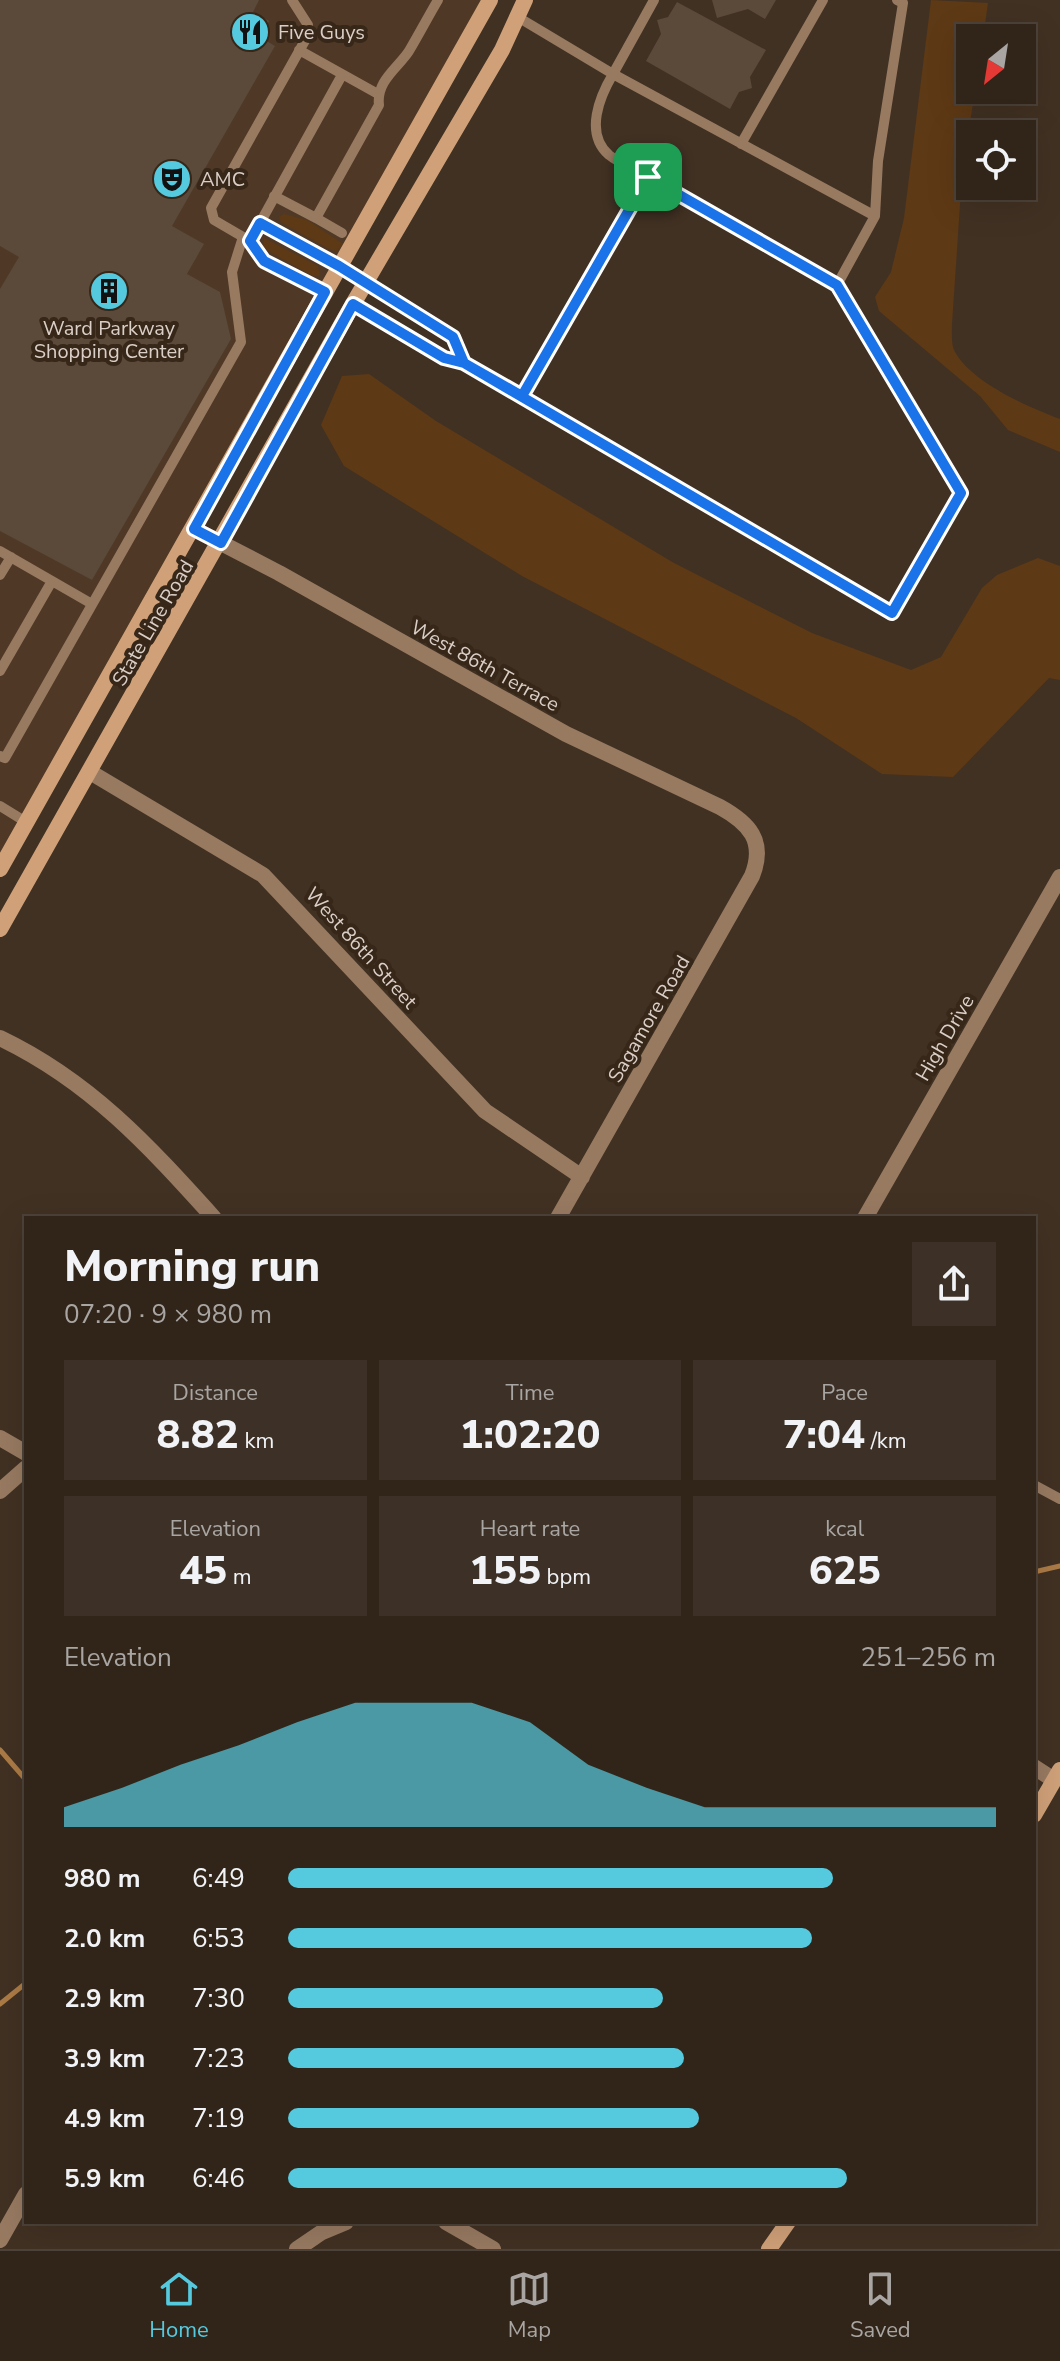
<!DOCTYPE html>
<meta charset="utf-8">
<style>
:root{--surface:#31251a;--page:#3d3127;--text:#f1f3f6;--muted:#a8a5a2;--line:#4c4239;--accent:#55cadf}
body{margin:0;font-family:"Nunito Sans",sans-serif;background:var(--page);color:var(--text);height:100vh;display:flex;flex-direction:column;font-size:30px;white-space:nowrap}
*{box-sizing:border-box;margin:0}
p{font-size:26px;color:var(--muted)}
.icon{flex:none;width:44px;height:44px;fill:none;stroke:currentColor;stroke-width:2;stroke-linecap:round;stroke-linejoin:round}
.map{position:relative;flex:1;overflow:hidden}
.drawer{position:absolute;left:24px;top:1216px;width:1012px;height:1008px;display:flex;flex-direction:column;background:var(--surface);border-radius:0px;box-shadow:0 8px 32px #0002,0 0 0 2px var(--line)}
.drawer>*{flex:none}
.needle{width:52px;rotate:210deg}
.fabs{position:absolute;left:956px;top:24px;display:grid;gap:16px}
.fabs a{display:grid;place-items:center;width:80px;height:80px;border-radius:0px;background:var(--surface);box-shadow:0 8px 32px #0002,0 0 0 2px var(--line);font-size:40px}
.pin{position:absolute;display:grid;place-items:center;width:68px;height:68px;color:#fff;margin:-34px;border-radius:16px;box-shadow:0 4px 12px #0006}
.round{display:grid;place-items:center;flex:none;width:84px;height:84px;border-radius:0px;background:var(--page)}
.headline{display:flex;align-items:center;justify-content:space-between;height:136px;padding:0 40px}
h1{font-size:44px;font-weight:800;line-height:60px}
.stats{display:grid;grid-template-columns:repeat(3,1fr);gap:12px;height:136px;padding:8px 40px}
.stats div{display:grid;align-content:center;border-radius:0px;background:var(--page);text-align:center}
.stats b{font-size:40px;font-weight:800}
.stats small{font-size:22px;font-weight:400}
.stats p{font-size:22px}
.chart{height:224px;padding:16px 40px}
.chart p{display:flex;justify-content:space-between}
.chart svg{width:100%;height:144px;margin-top:8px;fill:var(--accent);opacity:.7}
ul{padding:0 40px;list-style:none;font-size:26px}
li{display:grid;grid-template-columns:128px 96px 1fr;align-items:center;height:60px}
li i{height:20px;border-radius:10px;background:var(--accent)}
.tab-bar{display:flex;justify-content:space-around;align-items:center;height:112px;border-top:2px solid var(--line);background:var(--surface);font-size:22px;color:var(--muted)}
.tab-bar a{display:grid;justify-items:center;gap:4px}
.tab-bar .on{color:var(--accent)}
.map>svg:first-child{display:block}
.built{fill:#4f3926}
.green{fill:#5e3915}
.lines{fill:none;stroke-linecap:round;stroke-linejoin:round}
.stream{stroke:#ac7b46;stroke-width:5}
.building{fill:#5b493a}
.lane{stroke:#987a61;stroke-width:10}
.street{stroke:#987a61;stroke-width:16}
.secondary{stroke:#d0a179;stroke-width:16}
.route-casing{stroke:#fff;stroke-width:16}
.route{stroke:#1a73e8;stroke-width:10}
.labels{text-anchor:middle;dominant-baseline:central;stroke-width:8;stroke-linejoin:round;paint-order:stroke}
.poi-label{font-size:20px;fill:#dacfc7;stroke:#372719;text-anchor:start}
.street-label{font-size:20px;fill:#dacfc7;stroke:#372719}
</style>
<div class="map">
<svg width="1060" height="2249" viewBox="0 0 1060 2249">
<rect width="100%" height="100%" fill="#413123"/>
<path class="built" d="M0 0H481L0 867Z"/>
<path class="green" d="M931 0 988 3 983 38H970V90H975L962 175 952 324C952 331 951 343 954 350 970 382 1028 407 1060 419V452L1008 430 980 396 879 311 875 297 891 272 904 218Z
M284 214 307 220 343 244 337 251 331 250 281 222 279 217Z
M264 238 318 266 320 276H313L263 248Z
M369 374 436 421 674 563 812 633 911 670 941 657 982 588 997 575 1038 558 1060 566V680L1049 678 953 777 882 774 796 718 522 576 344 466 321 425 342 376Z"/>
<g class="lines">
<path class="stream" d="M1034 1572 1060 1566
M0 1750 26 1780
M0 2004 26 1983"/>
</g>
<path class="building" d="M0 0H259L253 12 269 21 260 37 275 46 172 226 204 244 187 274 220 292 231 339 92 580 0 531V289L19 257 0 246Z
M712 0H776L765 19 748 9 717 18Z
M677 2 766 50 750 77 752 88 739 92 730 109 646 61 661 34 657 20 668 17Z"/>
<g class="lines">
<path class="lane" d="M292 0 308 25 307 37 211 208 214 220 250 241 264 261 325 292
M654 0 613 74 875 216
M516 16 613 74C600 96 584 133 609 155 620 164 636 170 648 177
M299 50 378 94
M741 144 823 0
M274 196 316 218 379 105C376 81 398 68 409 51 419 34 428 17 438 0
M316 218 342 233
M260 223 339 266 453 337 464 363
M250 241 342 75
M353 304 444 358 464 363 892 613 961 493 837 285 875 216 878 161 903 3 897 0
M522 396 648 177 837 285
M0 551 92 604
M0 575 11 557
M0 671 52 581
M0 756 5 758 241 342 232 272 243 237
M0 806 26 822
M1034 1485 1060 1499"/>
<path class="street" d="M194 529 279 573 566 734 720 807C749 823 766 841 752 876L558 1218
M90 772 263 875 485 1111 582 1177
M0 1038C90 1081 148 1145 214 1218
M865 1218 1060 877
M0 1438 26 1453
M0 1491 26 1468
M1034 1767 1054 1780
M446 2222 493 2249
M0 2240 26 2194
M297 2249 322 2232 346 2222"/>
<path class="secondary" d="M0 869 490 0
M0 929 353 304 502 50 525 0
M1034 1815 1060 1770
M769 2249 788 2222"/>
</g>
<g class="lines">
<g class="route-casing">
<path id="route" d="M648 177 522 396 464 363 453 337 339 266 260 223 250 241 264 261 325 292 194 529 221 543 353 304 444 358 464 363 892 613 961 493 837 285 648 177"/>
</g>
<use href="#route" class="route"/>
</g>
<defs>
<g id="restaurant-disc" transform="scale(2)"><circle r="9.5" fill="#55cadf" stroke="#372719"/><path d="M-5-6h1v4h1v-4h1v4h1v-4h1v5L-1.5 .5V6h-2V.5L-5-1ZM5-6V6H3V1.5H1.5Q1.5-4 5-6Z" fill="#111"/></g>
<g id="theatre-disc" transform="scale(2)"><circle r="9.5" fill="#55cadf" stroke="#372719"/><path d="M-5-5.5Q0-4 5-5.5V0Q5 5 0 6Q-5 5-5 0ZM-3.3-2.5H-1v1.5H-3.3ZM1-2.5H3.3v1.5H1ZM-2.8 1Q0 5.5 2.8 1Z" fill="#111"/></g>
<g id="building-disc" transform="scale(2)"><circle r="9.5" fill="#55cadf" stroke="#372719"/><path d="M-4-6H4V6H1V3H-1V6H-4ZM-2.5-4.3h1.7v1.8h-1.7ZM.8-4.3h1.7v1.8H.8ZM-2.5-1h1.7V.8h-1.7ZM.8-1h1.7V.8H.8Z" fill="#111"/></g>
</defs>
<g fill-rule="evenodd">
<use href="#restaurant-disc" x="250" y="32"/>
<use href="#theatre-disc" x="172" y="179"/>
<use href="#building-disc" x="109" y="291"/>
</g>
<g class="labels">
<g class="poi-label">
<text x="278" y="32">Five Guys</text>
<text x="200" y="179">AMC</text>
<text x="109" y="328" text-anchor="middle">Ward Parkway<tspan x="109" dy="23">Shopping Center</tspan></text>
</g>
<g class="street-label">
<text transform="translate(153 623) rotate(-60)">State Line Road</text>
<text transform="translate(485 666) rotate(29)">West 86th Terrace</text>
<text transform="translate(361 948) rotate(48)">West 86th Street</text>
<text transform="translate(649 1019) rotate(-60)">Sagamore Road</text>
<text transform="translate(945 1038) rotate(-60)">High Drive</text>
</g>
</g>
</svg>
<div class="fabs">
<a><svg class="needle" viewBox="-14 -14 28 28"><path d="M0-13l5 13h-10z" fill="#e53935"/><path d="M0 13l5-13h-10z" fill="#a8a5a2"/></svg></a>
<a><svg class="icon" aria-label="locate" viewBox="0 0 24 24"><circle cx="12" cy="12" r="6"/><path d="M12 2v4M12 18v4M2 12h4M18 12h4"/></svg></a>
</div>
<div class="pin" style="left:648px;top:177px;background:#1e9e55"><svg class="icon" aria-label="arrive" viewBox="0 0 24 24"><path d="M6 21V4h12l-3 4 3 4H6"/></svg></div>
<section class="drawer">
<div class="headline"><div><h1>Morning run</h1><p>07:20 · 9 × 980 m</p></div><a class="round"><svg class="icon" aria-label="share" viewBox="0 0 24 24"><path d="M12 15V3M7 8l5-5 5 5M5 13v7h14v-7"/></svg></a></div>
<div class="stats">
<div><p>Distance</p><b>8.82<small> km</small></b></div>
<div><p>Time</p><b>1:02:20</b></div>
<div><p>Pace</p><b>7:04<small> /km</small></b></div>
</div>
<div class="stats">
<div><p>Elevation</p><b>45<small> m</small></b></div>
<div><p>Heart rate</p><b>155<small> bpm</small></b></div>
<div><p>kcal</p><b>625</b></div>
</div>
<div class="chart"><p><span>Elevation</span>251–256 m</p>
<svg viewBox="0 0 160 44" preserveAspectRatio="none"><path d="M0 44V38L10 32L20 25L30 19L40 12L50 6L60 6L70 6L80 12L90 25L100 32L110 38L120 38L130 38L140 38L150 38L160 38V44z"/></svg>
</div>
<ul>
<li><b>980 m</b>6:49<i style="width:77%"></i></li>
<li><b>2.0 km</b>6:53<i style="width:74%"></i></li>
<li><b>2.9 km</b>7:30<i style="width:53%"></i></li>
<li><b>3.9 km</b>7:23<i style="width:56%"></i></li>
<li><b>4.9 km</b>7:19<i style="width:58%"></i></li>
<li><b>5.9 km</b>6:46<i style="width:79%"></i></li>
</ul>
</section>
</div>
<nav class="tab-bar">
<a class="on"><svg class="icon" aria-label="home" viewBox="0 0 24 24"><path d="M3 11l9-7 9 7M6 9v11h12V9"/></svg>Home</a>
<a><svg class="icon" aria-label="map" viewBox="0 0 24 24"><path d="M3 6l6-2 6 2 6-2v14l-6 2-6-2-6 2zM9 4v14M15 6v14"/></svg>Map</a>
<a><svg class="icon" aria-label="saved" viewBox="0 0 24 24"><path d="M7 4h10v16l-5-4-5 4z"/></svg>Saved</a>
</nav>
